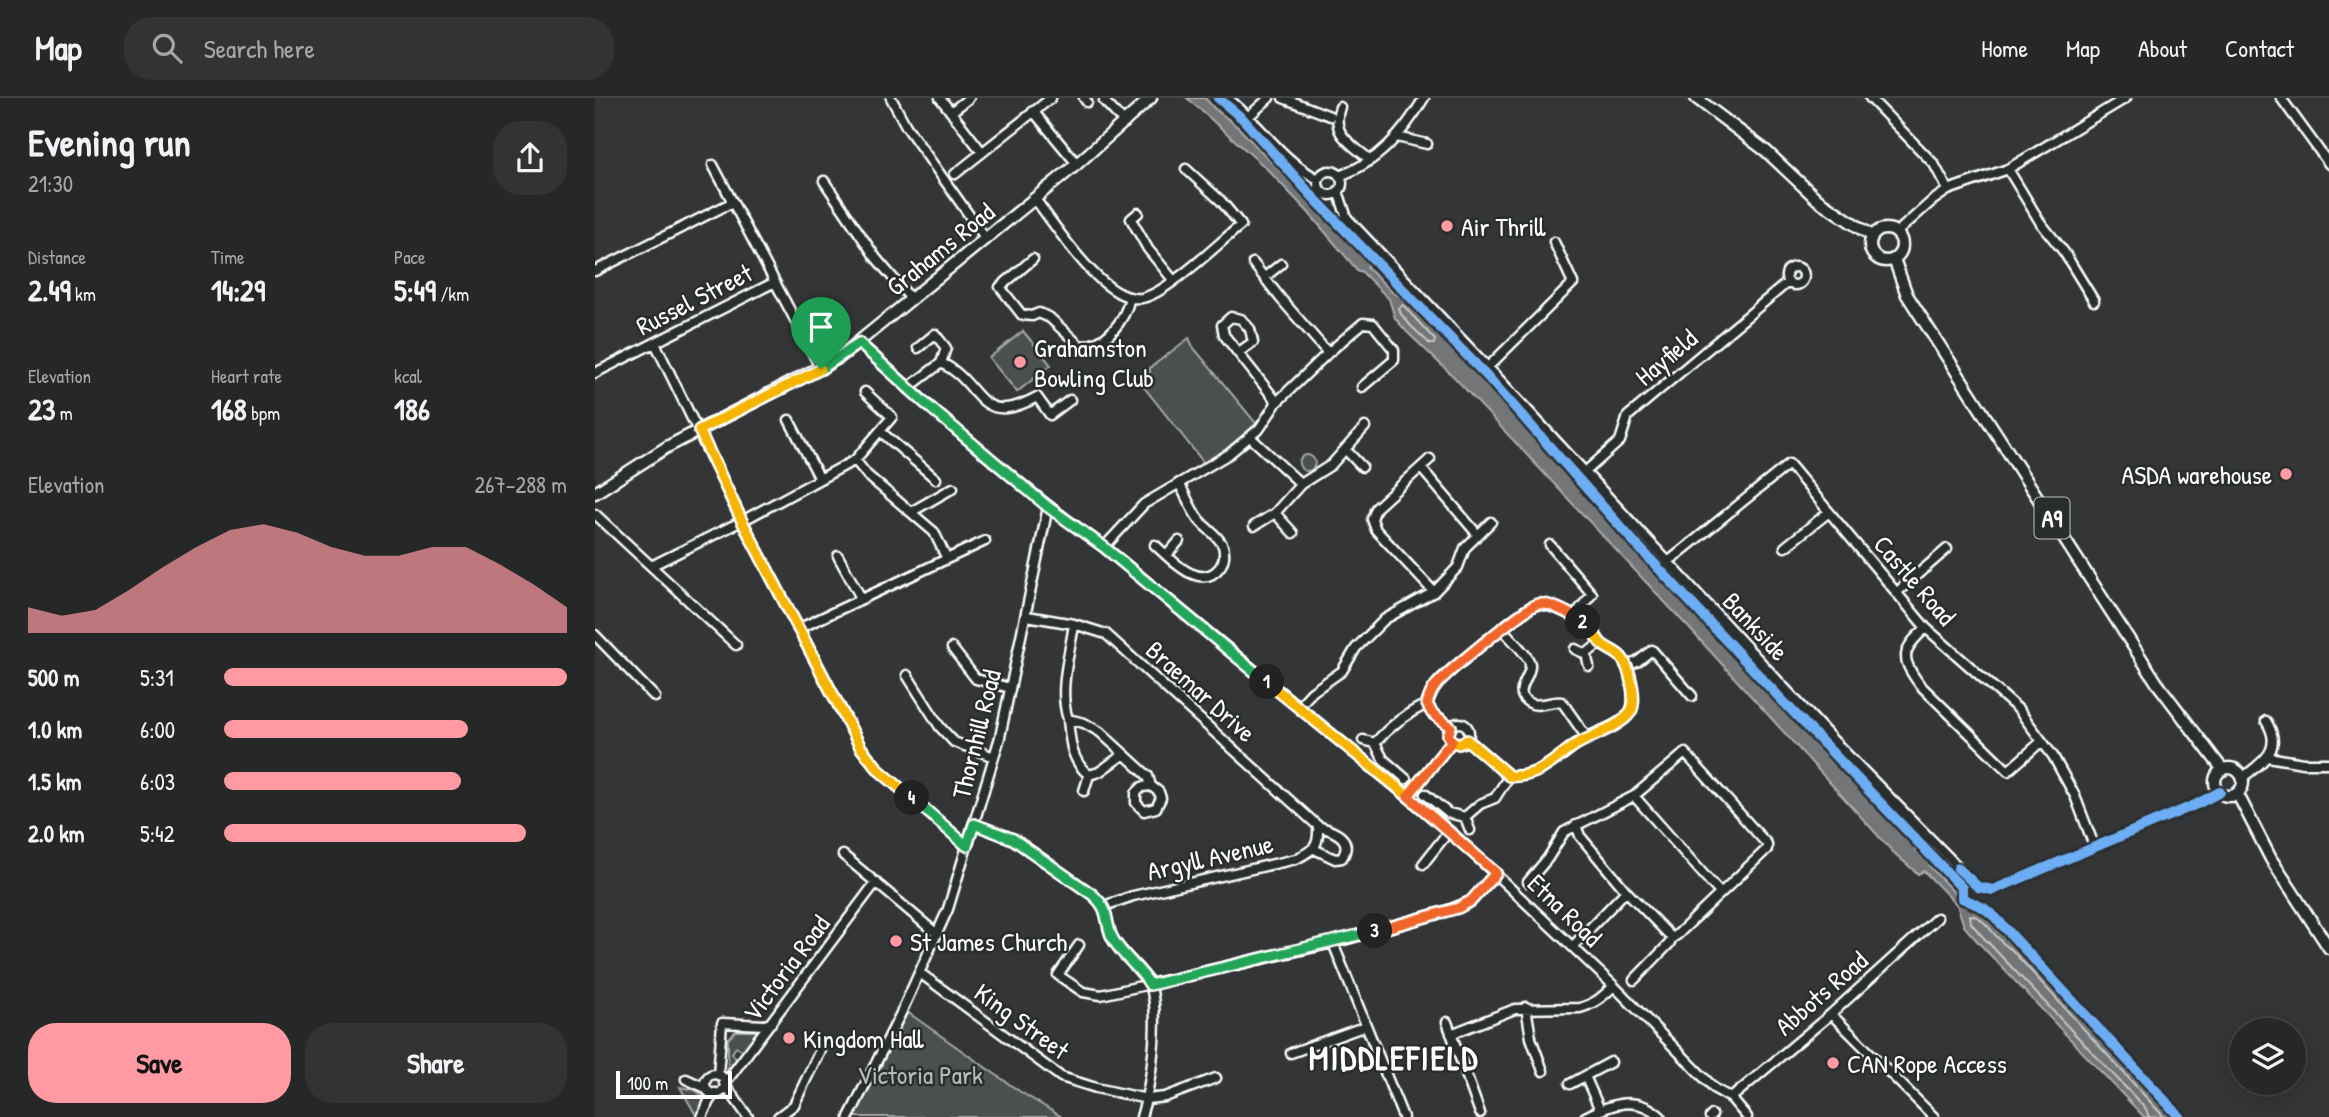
<!DOCTYPE html>
<meta charset="utf-8">
<style>
:root{--surface:#262828;--page:#323434;--text:#f1f3f6;--muted:#a4a6a8;--line:#424445;--accent:#ff9aa2}
body{margin:0;font-family:"Patrick Hand",sans-serif;background:var(--page);color:var(--text);height:100vh;display:flex;flex-direction:column;font-size:26px;white-space:nowrap}
*{box-sizing:border-box;margin:0}
p{font-size:23px;color:var(--muted)}
.icon{flex:none;width:38px;height:38px;fill:none;stroke:currentColor;stroke-width:2;stroke-linecap:round;stroke-linejoin:round}
.map{position:relative;flex:1;overflow:hidden}
.panel{display:flex;flex-direction:column;background:var(--surface);width:595px}
.panel>*{flex:none}
.controls{position:absolute;left:1634px;top:920px;display:grid;gap:14px}
.controls a{display:grid;place-items:center;width:77px;height:77px;border-radius:50%;background:var(--surface);box-shadow:0 4px 18px #0003,0 0 0 2px var(--line);font-size:35px}
.scale{position:absolute;left:21px;bottom:18px;width:116px;box-sizing:border-box;padding-left:7px;border:4px solid #fff;border-top:0;font-size:19px;line-height:24px;white-space:nowrap;color:#fff;-webkit-text-stroke:5px #2a2d2e;paint-order:stroke}
.pin{position:absolute;display:grid;place-items:center;width:60px;height:60px;color:#fff;margin:-72px -30px;border-radius:50% 50% 50% 0;rotate:-45deg;box-shadow:0 0 7px #0007}
.pin .icon{rotate:45deg}
.km{position:absolute;width:35px;height:35px;margin:-18px;border-radius:50%;background:#222;color:#fff;font-size:19px;line-height:35px;text-align:center}
.round{display:grid;place-items:center;flex:none;width:74px;height:74px;border-radius:28px;background:var(--page)}
.headline{display:flex;align-items:center;justify-content:space-between;height:119px;padding:0 28px}
h1{font-size:38px;font-weight:700;line-height:52px}
.figures{display:grid;grid-template-columns:repeat(3,1fr);gap:10px;height:119px;padding:7px 28px}
.figures div{display:grid;align-content:center}
.figures b{font-size:30px;font-weight:700}
.figures small{font-size:19px;font-weight:400}
.figures p{font-size:19px}
.chart{height:196px;padding:14px 28px}
.chart p{display:flex;justify-content:space-between}
.chart svg{width:100%;height:126px;margin-top:7px;fill:var(--accent);opacity:.7}
.action{display:flex;gap:14px;margin-top:auto;padding:14px 28px}
.action a{flex:1;height:80px;border-radius:28px;background:var(--accent);color:#111;font-size:28px;font-weight:700;line-height:80px;text-align:center}
.action a+a{background:var(--page);color:var(--text)}
ul{padding:0 28px;list-style:none;font-size:23px}
li{display:grid;grid-template-columns:112px 84px 1fr;align-items:center;height:52px}
li i{height:18px;border-radius:9px;background:var(--accent)}
header{display:flex;align-items:center;gap:42px;box-sizing:border-box;height:98px;padding:0 35px;background:var(--surface);border-bottom:2px solid var(--line)}
header strong{font-size:33px}
nav{display:flex;gap:38px;margin-inline-start:auto;font-size:24px}
.search{width:490px;height:63px;background:var(--page);display:flex;align-items:center;gap:18px;box-sizing:border-box;padding:0 24px;border-radius:28px;color:var(--muted);font-size:26px}
main{display:flex;flex:1;min-height:0}
.map>svg:first-child{display:block}
.green{fill:#4c4f50;stroke:#a6a7a8;stroke-width:2}
.water{fill:#737576;stroke:#abacad;stroke-width:2}
.lines{fill:none;stroke-linecap:round;stroke-linejoin:round}
.shore{stroke:#c7c8c8;stroke-width:2}
.minor-casing{stroke:#fff;stroke-width:13}
.major-casing{stroke:#fff;stroke-width:15}
.minor{stroke:#2a2d2e;stroke-width:8}
.major{stroke:#2a2d2e;stroke-width:10}
.cycleway-casing{stroke:#2a2d2e;stroke-width:15}
.cycleway{stroke:#6dadf4;stroke-width:10}
.split-1-casing{stroke:#fff;stroke-width:14}
.split-2-casing{stroke:#fff;stroke-width:14}
.split-3-casing{stroke:#fff;stroke-width:14}
.split-4-casing{stroke:#fff;stroke-width:14}
.split-5-casing{stroke:#fff;stroke-width:14}
.split-1{stroke:#22a559;stroke-width:9}
.split-2{stroke:#f5b400;stroke-width:9}
.split-3{stroke:#f0652b;stroke-width:9}
.split-4{stroke:#22a559;stroke-width:9}
.split-5{stroke:#f5b400;stroke-width:9}
.poi-dot{fill:#ff9aa2;stroke:#2a2d2e;stroke-width:2.5}
.labels{text-anchor:middle;dominant-baseline:central;stroke-width:5;stroke-linejoin:round;paint-order:stroke}
.shield{fill:#2a2d2e;stroke:#bfc0c0;stroke-width:2}
.shield-label{font-size:24px;font-weight:bold;fill:#fff}
.poi-label{font-size:26px;fill:#fff;stroke:#2a2d2e;text-anchor:start}
.street-label{font-size:26px;fill:#fff;stroke:#2a2d2e}
.park-label{font-size:26px;fill:#b7b9b9;stroke:#2a2d2e}
.district-label{font-size:33px;font-weight:bold;letter-spacing:2px;fill:#fff;stroke:#2a2d2e}
</style>
<header>
<strong>Map</strong>
<div class="search"><svg class="icon" aria-label="search" viewBox="0 0 24 24"><circle cx="10" cy="10" r="6"/><path d="M15 15l6 6"/></svg>Search here</div>
<nav><a>Home</a><a>Map</a><a>About</a><a>Contact</a></nav>
</header>
<main>
<section class="panel">
<div class="headline"><div><h1>Evening run</h1><p>21:30</p></div><a class="round"><svg class="icon" aria-label="share" viewBox="0 0 24 24"><path d="M12 15V3M7 8l5-5 5 5M5 13v7h14v-7"/></svg></a></div>
<div class="figures">
<div><p>Distance</p><b>2.49<small> km</small></b></div>
<div><p>Time</p><b>14:29</b></div>
<div><p>Pace</p><b>5:49<small> /km</small></b></div>
</div>
<div class="figures">
<div><p>Elevation</p><b>23<small> m</small></b></div>
<div><p>Heart rate</p><b>168<small> bpm</small></b></div>
<div><p>kcal</p><b>186</b></div>
</div>
<div class="chart"><p><span>Elevation</span>267–288 m</p>
<svg viewBox="0 0 160 44" preserveAspectRatio="none"><path d="M0 44V35L10 38L20 36L30 29L40 21L50 14L60 8L70 6L80 9L90 14L100 17L110 17L120 14L130 14L140 20L150 27L160 35V44z"/></svg>
</div>
<ul>
<li><b>500 m</b>5:31<i style="width:100%"></i></li>
<li><b>1.0 km</b>6:00<i style="width:71%"></i></li>
<li><b>1.5 km</b>6:03<i style="width:69%"></i></li>
<li><b>2.0 km</b>5:42<i style="width:88%"></i></li>
</ul>
<div class="action"><a>Save</a><a>Share</a></div>
</section>
<div class="map">
<svg width="1734" height="1019" viewBox="0 0 1734 1019">
<rect width="100%" height="100%" fill="#333536"/>
<filter id="ink" filterUnits="userSpaceOnUse"><feTurbulence type="fractalNoise" baseFrequency=".0143" numOctaves="2"/><feDisplacementMap in="SourceGraphic" scale="14" xChannelSelector="R" yChannelSelector="G"/><feConvolveMatrix kernelMatrix="1 2 1 2 8 2 1 2 1" color-interpolation-filters="sRGB"/></filter>
<g filter="url(#ink)">
<path class="green" d="M428 233 456 267 422 294 394 260Z
M594 240 598 249 665 330 613 370 545 284 555 275V270Z
M704 365a8 8 0 1 1 16 0a8 8 0 1 1-16 0Z
M308 911 424 993 467 1019H254Z
M141 933H165L149 953 141 949 137 955 142 962 133 975V941Z
M85 989 100 992 107 997 109 1005 102 1019Z"/>
<path class="water" d="M592 0H610L619 10 643 29 774 166 772 169 798 195 814 202 1155 577 1161 578 1317 744 1320 752 1335 765 1334 767 1338 772 1367 803 1387 813 1414 842 1419 844 1579 1019H1549L1383 844 1369 828 1362 807 1329 773 1323 776 1298 754 1094 530 860 280 811 233 800 220 794 201 766 173H763L713 114 671 70Z"/>
<g class="lines">
<path class="shore" d="M808 207 840 242 839 246H835L816 228 806 216 804 210Z
M1554 1019 1551 1011 1388 839 1376 825 1375 817C1391 818 1401 844 1416 851L1569 1019"/>
<g class="minor-casing">
<path id="minor" d="M296 0 311 28 391 141
M345 0 387 54
M489 0 492 4
M632 0C665 25 686 62 723 81
M688 0 735 18
M1275 0 1339 66 1353 92
M1686 0 1734 66
M509 3 530 25
M745 9C735 37 756 45 775 62
M438 13 482 66
M356 14 374 0
M653 19 674 0
M802 39 832 46
M118 67 226 271
M1413 71 1445 124 1469 154 1499 203
M723 85a12 12 0 1 1 24 0a12 12 0 1 1-24 0Z
M360 76 456 0
M744 78C783 65 809 34 829 0
M229 83 281 160 316 201
M743 93 752 120 901 278 1237 641 1383 789 1398 792 1602 706 1625 694
M440 101C461 128 509 206 547 200 557 198 572 188 580 182 603 166 624 145 646 127L626 103 591 71
M543 115 536 121 553 151 579 183
M1301 135 1337 103 1353 92 1413 71 1531 0
M438 161 405 189 427 217 437 218 444 215 455 220 485 248C511 248 530 223 535 199
M658 165 686 201 733 255 768 225 778 226 799 252V262L767 289
M1191 178a9 9 0 1 1 18 0a9 9 0 1 1-18 0Z
M0 173 138 104
M670 179 686 166
M60 245 147 423 266 650 285 673 372 748
M264 245C343 317 422 387 509 449L858 736 1019 888 1120 991 1136 1000 1152 1019
M323 250 340 236 351 250 346 265
M644 254 658 244 655 231 646 221 636 219 627 227 629 237 682 304
M893 269 978 185 959 144
M0 275 180 184
M313 290 346 265C388 284 381 332 442 299L455 317 475 302
M194 322 225 381
M285 333 341 381
M655 339 706 386
M750 351 767 369
M835 361 781 410 777 421 781 432 839 494
M260 362 272 377 339 434 352 461
M826 370 883 437
M990 374 1025 343 1033 318 1193 184
M316 414 358 390
M680 415 698 435
M0 416 141 547
M659 428 680 415 706 386 736 367 770 329
M560 447C575 460 605 495 625 469 629 463 630 455 628 448 623 436 609 430 602 419 595 409 590 396 584 385
M955 447 997 496 979 518
M509 449 549 406 634 356 665 330 682 304 733 255
M1190 449 1234 414
M572 457 584 443
M243 458 266 500
M1073 464 1194 366 1331 530 1423 611 1458 658 1480 698 1500 750
M58 467 147 423 260 362 297 319 270 294
M1301 495 1352 451
M432 518 479 526 511 536 723 728C724 750 719 751 701 761L538 798 509 808
M479 526C475 555 463 592 473 621L489 625 505 634 553 678 556 688 564 694 566 700 561 710 549 713 541 705V695L547 689 556 688
M1331 530C1306 552 1305 560 1325 587L1413 673 1447 643
M203 531 390 443
M908 531C914 540 934 557 935 566 937 579 915 595 935 605 943 610 958 602 967 604L992 640
M0 537 60 599
M357 550 381 581 415 590
M980 551 991 556
M994 568 991 556 1005 545
M1031 568 1042 564 1057 552 1097 598
M312 577 345 629 359 644 399 659
M703 609 717 594 747 573 761 550 790 521 839 494 863 469 870 450 896 424
M473 621C475 643 476 663 494 677L504 674 529 656
M854 635a10 10 0 1 1 20 0a10 10 0 1 1-20 0Z
M856 629 837 615 832 606C838 583 859 570 877 555 885 548 933 508 940 507 952 504 989 521 998 531 1001 535 1002 542 1005 545 1011 551 1021 553 1027 560 1035 570 1043 604 1034 615 1025 628 1006 632 993 639 964 655 949 680 914 678L872 641
M768 642 780 645
M1673 659 1708 665H1734
M1647 680C1668 664 1689 651 1671 623
M811 681 788 661 780 645C795 628 812 615 832 606
M489 693 494 677
M830 696 853 715 870 719 885 706 900 700 914 678
M813 698 857 643
M1039 698 1125 795
M870 719 875 732
M379 726 418 741 498 797C518 815 508 824 518 841 528 857 544 869 554 884
M719 751 740 761 747 760C759 740 739 733 723 728
M248 757 342 836
M828 766 854 733
M933 784 953 760 969 734 1039 698 1090 655 1172 746V751L1082 837 1077 840 1031 793
M738 845 808 1019
M484 847 463 877 488 894 506 897 738 845 848 814 876 803 901 775
M978 848 1031 793 985 738 981 727
M325 875 466 979 501 990 552 1001 570 999 621 980
M1039 882 1074 846 1077 840
M931 909 936 940 948 973
M1236 916 1339 1019
M852 924 885 1015
M856 936 920 911 985 910C1000 906 1008 898 1019 888
M696 955 771 928
M110 986a10 10 0 1 1 20 0a10 10 0 1 1-20 0Z
M123 977 127 925 169 927 176 925
M990 978 1005 1012
M134 980 281 784
M91 981 111 990
M129 985 153 1019
M975 986 1016 964
M1136 1000 1236 916 1342 820
M107 1019 114 1003 120 995
M183 1019 199 1007 225 952
M254 1019 306 915 353 811 405 639 453 409
M546 1019C556 988 566 917 555 887
M990 1019C1016 1006 1042 996 1066 1019
M1115 1019 1117 1017"/>
</g>
<g class="major-casing">
<path id="major" d="M1101 0 1171 53 1223 102 1277 138
M1275 147a16 16 0 1 1 32 0a16 16 0 1 1-32 0Z
M1299 161 1312 197 1562 585 1628 672
M0 395 72 349 245 259 482 66 556 0
M1620 684a14 14 0 1 1 28 0a14 14 0 1 1-28 0Z
M1642 695 1676 761 1734 850"/>
</g>
<use href="#minor" class="minor"/>
<use href="#major" class="major"/>
<g class="cycleway-casing">
<path id="cycleway" d="M623 0 648 21 718 99 892 278 1040 445 1185 600 1367 790V800L1389 810 1400 819 1585 1019
M1363 770 1383 789 1398 792 1602 706 1625 694"/>
</g>
<use href="#cycleway" class="cycleway"/>
</g>
</g>
<g class="lines" filter="url(#ink)">
<g class="split-1-casing">
<path id="split-1" d="M226 271 264 245 332 307 453 409 509 449 672 584"/>
</g>
<g class="split-2-casing">
<path id="split-2" d="M672 584 813 698 857 643 864 646 872 642 914 678C944 680 957 663 980 647 995 638 1025 629 1035 615 1043 604 1035 569 1026 559 1021 553 1009 550 1005 544 998 536 998 530 988 524"/>
</g>
<g class="split-3-casing">
<path id="split-3" d="M780 833 863 810 876 803 901 775 813 698 857 643 853 637 856 629 837 615 832 606C834 599 836 593 841 587 851 575 933 507 943 506 956 504 977 517 988 524"/>
</g>
<g class="split-4-casing">
<path id="split-4" d="M317 700 372 748 379 726 418 741 498 797C515 813 509 818 516 837 524 856 545 869 555 887L780 833"/>
</g>
<g class="split-5-casing">
<path id="split-5" d="M226 271 104 332 147 423 266 650 285 673 317 700"/>
</g>
<use href="#split-1" class="split-1"/>
<use href="#split-2" class="split-2"/>
<use href="#split-3" class="split-3"/>
<use href="#split-4" class="split-4"/>
<use href="#split-5" class="split-5"/>
</g>
<g class="poi-dot">
<circle cx="852" cy="128" r="7"/>
<circle cx="425" cy="264" r="7"/>
<circle cx="1691" cy="376" r="7"/>
<circle cx="301" cy="843" r="7"/>
<circle cx="194" cy="940" r="7"/>
<circle cx="1238" cy="965" r="7"/>
</g>
<g class="labels">
<rect class="shield" x="1439.5" y="399.5" width="35" height="41" rx="5"/>
<g class="shield-label">
<text x="1457" y="420">A9</text>
</g>
<g class="poi-label">
<text x="866" y="128">Air Thrill</text>
<text x="439" y="249">Grahamston<tspan x="439" dy="30">Bowling Club</tspan></text>
<text x="1677" y="376" text-anchor="end">ASDA warehouse</text>
<text x="315" y="843">St James Church</text>
<text x="208" y="940">Kingdom Hall</text>
<text x="1252" y="965">CAN Rope Access</text>
</g>
<g class="street-label">
<text transform="translate(345 151) rotate(-39)">Grahams Road</text>
<text transform="translate(99 201) rotate(-27)">Russel Street</text>
<text transform="translate(1071 259) rotate(-40)">Hayfield</text>
<text transform="translate(1320 482) rotate(49)">Castle Road</text>
<text transform="translate(1161 528) rotate(47)">Bankside</text>
<text transform="translate(606 593) rotate(42)">Braemar Drive</text>
<text transform="translate(381 636) rotate(-76)">Thornhill Road</text>
<text transform="translate(615 759) rotate(-13)">Argyll Avenue</text>
<text transform="translate(970 812) rotate(44)">Etna Road</text>
<text transform="translate(191 870) rotate(-53)">Victoria Road</text>
<text transform="translate(1226 895) rotate(-41)">Abbots Road</text>
<text transform="translate(427 923) rotate(36)">King Street</text>
</g>
<g class="park-label">
<text x="325" y="976">Victoria Park</text>
</g>
<g class="district-label">
<text x="799" y="960">MIDDLEFIELD</text>
</g>
</g>
</svg>
<div class="controls">
<a><svg class="icon" aria-label="layers" viewBox="0 0 24 24"><path d="M12 4l9 5-9 5-9-5zM3 14l9 5 9-5"/></svg></a>
</div>
<div class="scale">100 m</div>
<div class="pin" style="left:226px;top:271px;background:#1e9e55"><svg class="icon" aria-label="arrive" viewBox="0 0 24 24"><path d="M6 21V4h12l-3 4 3 4H6"/></svg></div>
<b class="km" style="left:672px;top:584px">1</b>
<b class="km" style="left:988px;top:524px">2</b>
<b class="km" style="left:780px;top:833px">3</b>
<b class="km" style="left:317px;top:700px">4</b>
</div>
</main>
